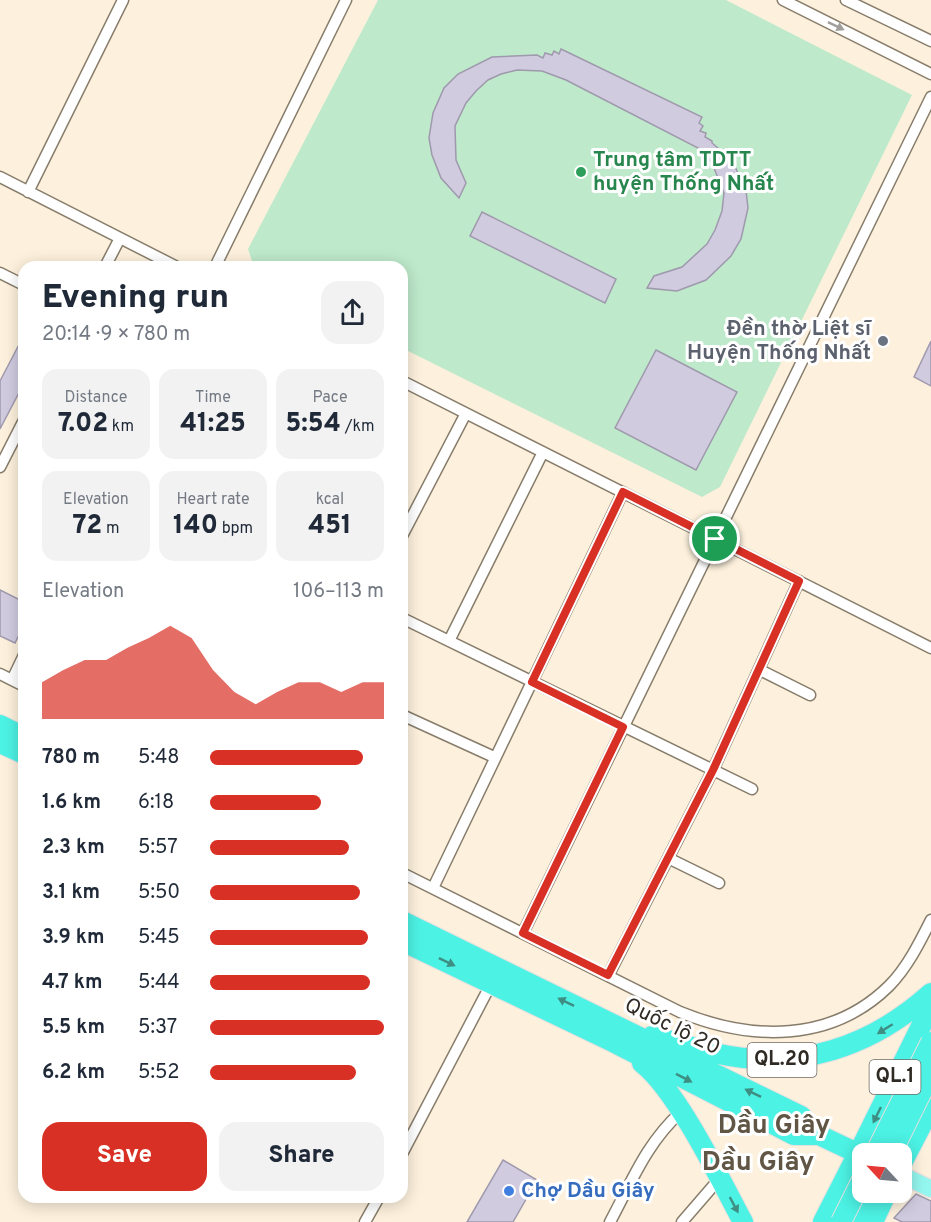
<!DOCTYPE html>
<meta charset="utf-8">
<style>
:root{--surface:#fff;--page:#f2f2f3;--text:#1f2937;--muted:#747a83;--accent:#d93025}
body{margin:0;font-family:Overpass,sans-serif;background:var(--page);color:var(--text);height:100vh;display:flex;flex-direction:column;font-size:22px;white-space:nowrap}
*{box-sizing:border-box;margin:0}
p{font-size:20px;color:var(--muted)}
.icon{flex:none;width:33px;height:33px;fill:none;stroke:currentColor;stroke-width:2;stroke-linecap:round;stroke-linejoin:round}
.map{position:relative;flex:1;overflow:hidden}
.drawer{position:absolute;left:18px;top:261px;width:390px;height:942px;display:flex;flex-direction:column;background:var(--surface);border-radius:18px;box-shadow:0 3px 15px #0003}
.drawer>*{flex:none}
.needle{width:39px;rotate:296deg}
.controls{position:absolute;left:852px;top:1143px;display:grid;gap:12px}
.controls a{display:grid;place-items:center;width:60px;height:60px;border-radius:12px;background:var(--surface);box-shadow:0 3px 15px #0003;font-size:30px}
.pin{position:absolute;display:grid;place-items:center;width:51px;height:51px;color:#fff;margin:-26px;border:3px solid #fff;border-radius:50%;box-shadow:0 2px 6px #0007}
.round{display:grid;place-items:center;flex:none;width:63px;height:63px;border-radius:18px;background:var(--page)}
.head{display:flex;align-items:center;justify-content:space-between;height:102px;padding:0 24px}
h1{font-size:33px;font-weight:800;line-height:45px}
.figures{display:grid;grid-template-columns:repeat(3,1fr);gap:9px;height:102px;padding:6px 24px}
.figures div{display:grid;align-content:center;border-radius:15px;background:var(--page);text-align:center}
.figures b{font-size:26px;font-weight:800}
.figures small{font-size:16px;font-weight:400}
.figures p{font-size:16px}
.chart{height:168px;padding:12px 24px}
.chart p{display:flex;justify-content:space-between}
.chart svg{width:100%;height:108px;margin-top:6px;fill:var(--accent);opacity:.7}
.button{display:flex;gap:12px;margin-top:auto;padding:12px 24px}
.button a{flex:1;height:69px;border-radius:18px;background:var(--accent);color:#fff;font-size:24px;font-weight:800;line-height:69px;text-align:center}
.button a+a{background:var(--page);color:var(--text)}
ul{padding:0 24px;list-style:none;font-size:20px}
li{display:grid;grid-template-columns:96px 72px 1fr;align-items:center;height:45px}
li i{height:15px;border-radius:8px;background:var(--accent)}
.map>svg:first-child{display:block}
.green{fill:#bee9ca}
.building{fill:#d1cbe0;stroke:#9f99ad;stroke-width:1.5}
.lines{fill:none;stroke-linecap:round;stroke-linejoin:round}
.street-casing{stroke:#887d6b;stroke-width:13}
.primary-casing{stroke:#e2e1e0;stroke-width:19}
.highway-casing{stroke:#e2e1e0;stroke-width:22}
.street{stroke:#fff;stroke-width:10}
.primary{stroke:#94f7ef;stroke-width:16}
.highway{stroke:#4cf2e4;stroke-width:20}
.highway-bridge-casing{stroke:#e2e1e0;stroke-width:22;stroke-linecap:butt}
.highway-bridge{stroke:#4cf2e4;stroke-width:20}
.oneway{fill:#a19f9c}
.oneway2{fill:#3e8e84}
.route-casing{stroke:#fff;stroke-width:12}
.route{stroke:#d93025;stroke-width:8}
.leisure-dot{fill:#2e9e5b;stroke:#fff;stroke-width:2}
.worship-dot{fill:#6b7280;stroke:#fff;stroke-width:2}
.shop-dot{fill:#3f7fe0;stroke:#fff;stroke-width:2}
.labels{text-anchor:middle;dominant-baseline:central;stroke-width:6;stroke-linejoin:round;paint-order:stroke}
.shield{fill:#fff;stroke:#6d6a65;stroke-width:1.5}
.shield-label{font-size:20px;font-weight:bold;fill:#2f2a23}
.leisure-label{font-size:21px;font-weight:bold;fill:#27864d;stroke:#fff;text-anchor:start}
.worship-label{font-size:21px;font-weight:bold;fill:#5b616d;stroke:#fff;text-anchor:end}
.street-label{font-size:21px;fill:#2f2a23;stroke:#fff}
.shop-label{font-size:21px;font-weight:bold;fill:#366cbe;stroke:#fff;text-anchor:start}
.district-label{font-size:27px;font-weight:bold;fill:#615645;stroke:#fff}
</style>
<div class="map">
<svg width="931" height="1222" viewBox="0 0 931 1222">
<rect width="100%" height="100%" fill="#fdf1dd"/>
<path class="green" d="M378 0H726L912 95 720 487 702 497 402 348V267H254L248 249Z"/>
<path class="building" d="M561 49 702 117 699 123 703 126 700 131 706 133 705 137 712 141V143L732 160 746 191 748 208 741 239 731 256 706 280 677 291 647 288 654 276 682 267 707 244 715 230 722 211 724 193 712 163 702 150 566 80 542 71 517 70 501 74 488 80 476 91 466 103 455 126 456 160 466 183 459 198 441 178 432 155 429 138 433 113 444 88 458 74 492 57 537 55 543 58 545 53 552 55 554 51 559 54Z
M482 212 616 279 605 303 470 236Z
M24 335V383L0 429V381Z
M931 341V386L914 377Z
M656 350 737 392 696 470 615 428Z
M0 590 24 602V625L15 643 0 636Z
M503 1160 537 1180 513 1222H467Z
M916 1194 931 1201V1222H902L894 1218Z"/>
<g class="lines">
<g class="street-casing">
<path id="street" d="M783 0 931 74
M846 0 931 41
M0 177 177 267
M28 192 123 0
M105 267 120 238
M215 267 346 0
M0 273 24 285
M402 381 931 648
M0 467 24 420
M402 536 465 415
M402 618 752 789
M449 641 543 452
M760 670 810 695
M0 674 24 686
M12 680 24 655
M402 715 494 757
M668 858 719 883
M402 873 680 1012C751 1041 831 1043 889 986 907 968 920 942 931 920
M433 888 623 492
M523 933 931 97
M608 976 713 770 799 581
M402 1154 491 984
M365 1222 379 1197
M610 1222C631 1183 647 1142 681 1112
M682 1222 720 1178"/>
</g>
<g class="primary-casing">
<path id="primary" d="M902 1175 931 1189"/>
</g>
<g class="highway-casing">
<path id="highway" d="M0 725 24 737
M0 743 24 754
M402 921 801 1116 819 1135 857 1153
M402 941 613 1042 794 1135H819
M652 1036C674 1041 696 1049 719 1054 799 1071 871 1047 931 993
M642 1063C677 1090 721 1181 743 1222
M861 1148 931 1006
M902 1163 931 1107
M823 1222 855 1159
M857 1222 872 1192
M873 1222 887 1192"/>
</g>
<use href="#street" class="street"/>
<use href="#primary" class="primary"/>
<use href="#highway" class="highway"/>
<g class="highway-bridge-casing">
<path id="highway-bridge" d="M875 1154 931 1042
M891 1154 931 1073
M841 1222 862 1180"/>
</g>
<use href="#highway-bridge" class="highway-bridge"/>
</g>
<defs><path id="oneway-solid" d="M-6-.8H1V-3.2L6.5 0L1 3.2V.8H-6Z" transform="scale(1.5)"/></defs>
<use class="oneway" href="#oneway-solid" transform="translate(836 26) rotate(26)"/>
<g class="oneway2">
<use href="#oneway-solid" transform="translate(447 962) rotate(26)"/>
<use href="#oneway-solid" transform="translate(566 1002) rotate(-154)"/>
<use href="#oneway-solid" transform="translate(885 1029) rotate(148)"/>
<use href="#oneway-solid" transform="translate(684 1078) rotate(27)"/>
<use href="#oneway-solid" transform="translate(753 1093) rotate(-154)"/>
<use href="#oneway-solid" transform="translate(877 1115) rotate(116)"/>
<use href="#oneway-solid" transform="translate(734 1205) rotate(62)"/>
</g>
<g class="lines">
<g class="route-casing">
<path id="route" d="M623 492 799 581 713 770 608 975 523 933 623 727 532 682Z"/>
</g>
<use href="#route" class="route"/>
</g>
<circle class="leisure-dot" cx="581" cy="172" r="6"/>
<circle class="worship-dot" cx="883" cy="341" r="6"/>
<circle class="shop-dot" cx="509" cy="1191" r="6"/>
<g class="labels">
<g class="shield">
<rect x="747.5" y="1043" width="69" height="34" rx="4.5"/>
<rect x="869.5" y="1060" width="51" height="34" rx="4.5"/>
</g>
<g class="shield-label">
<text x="782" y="1060">QL.20</text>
<text x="895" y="1077">QL.1</text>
</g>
<g class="leisure-label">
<text x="593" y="160">Trung tâm TDTT<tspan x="593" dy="24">huyện Thống Nhất</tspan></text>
</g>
<g class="worship-label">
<text x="871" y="329">Đền thờ Liệt sĩ<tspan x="871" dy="24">Huyện Thống Nhất</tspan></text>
</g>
<g class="street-label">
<text transform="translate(672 1027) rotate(26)">Quốc lộ 20</text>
</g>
<g class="shop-label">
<text x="521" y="1191">Chợ Dầu Giây</text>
</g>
<g class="district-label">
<text x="774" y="1126">Dầu Giây</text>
<text x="758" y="1163">Dầu Giây</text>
</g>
</g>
</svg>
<div class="controls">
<a><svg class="needle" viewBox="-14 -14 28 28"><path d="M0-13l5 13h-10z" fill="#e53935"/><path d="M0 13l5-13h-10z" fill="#747a83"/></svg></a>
</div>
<div class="pin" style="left:715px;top:539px;background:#1e9e55"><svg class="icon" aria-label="arrive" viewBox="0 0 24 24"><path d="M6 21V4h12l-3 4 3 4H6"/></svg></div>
<section class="drawer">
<div class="head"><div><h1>Evening run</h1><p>20:14 · 9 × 780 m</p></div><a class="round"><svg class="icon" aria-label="share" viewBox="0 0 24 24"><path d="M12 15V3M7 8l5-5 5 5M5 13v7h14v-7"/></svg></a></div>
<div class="figures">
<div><p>Distance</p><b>7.02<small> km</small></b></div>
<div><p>Time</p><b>41:25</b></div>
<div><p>Pace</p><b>5:54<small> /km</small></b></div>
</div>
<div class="figures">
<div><p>Elevation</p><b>72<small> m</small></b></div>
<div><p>Heart rate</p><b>140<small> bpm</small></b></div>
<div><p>kcal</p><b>451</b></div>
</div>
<div class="chart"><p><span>Elevation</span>106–113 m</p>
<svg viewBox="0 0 160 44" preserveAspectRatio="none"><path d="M0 44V29L10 24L20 20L30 20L40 15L50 11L60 6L70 11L80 24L90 33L100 38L110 33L120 29L130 29L140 33L150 29L160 29V44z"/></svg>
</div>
<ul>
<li><b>780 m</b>5:48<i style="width:88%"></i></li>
<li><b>1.6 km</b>6:18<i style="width:64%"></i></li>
<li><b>2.3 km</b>5:57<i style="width:80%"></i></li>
<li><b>3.1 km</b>5:50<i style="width:86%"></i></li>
<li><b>3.9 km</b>5:45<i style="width:91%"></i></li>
<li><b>4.7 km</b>5:44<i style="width:92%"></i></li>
<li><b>5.5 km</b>5:37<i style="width:100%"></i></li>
<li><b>6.2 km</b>5:52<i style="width:84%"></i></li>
</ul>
<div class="button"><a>Save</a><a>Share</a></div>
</section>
</div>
